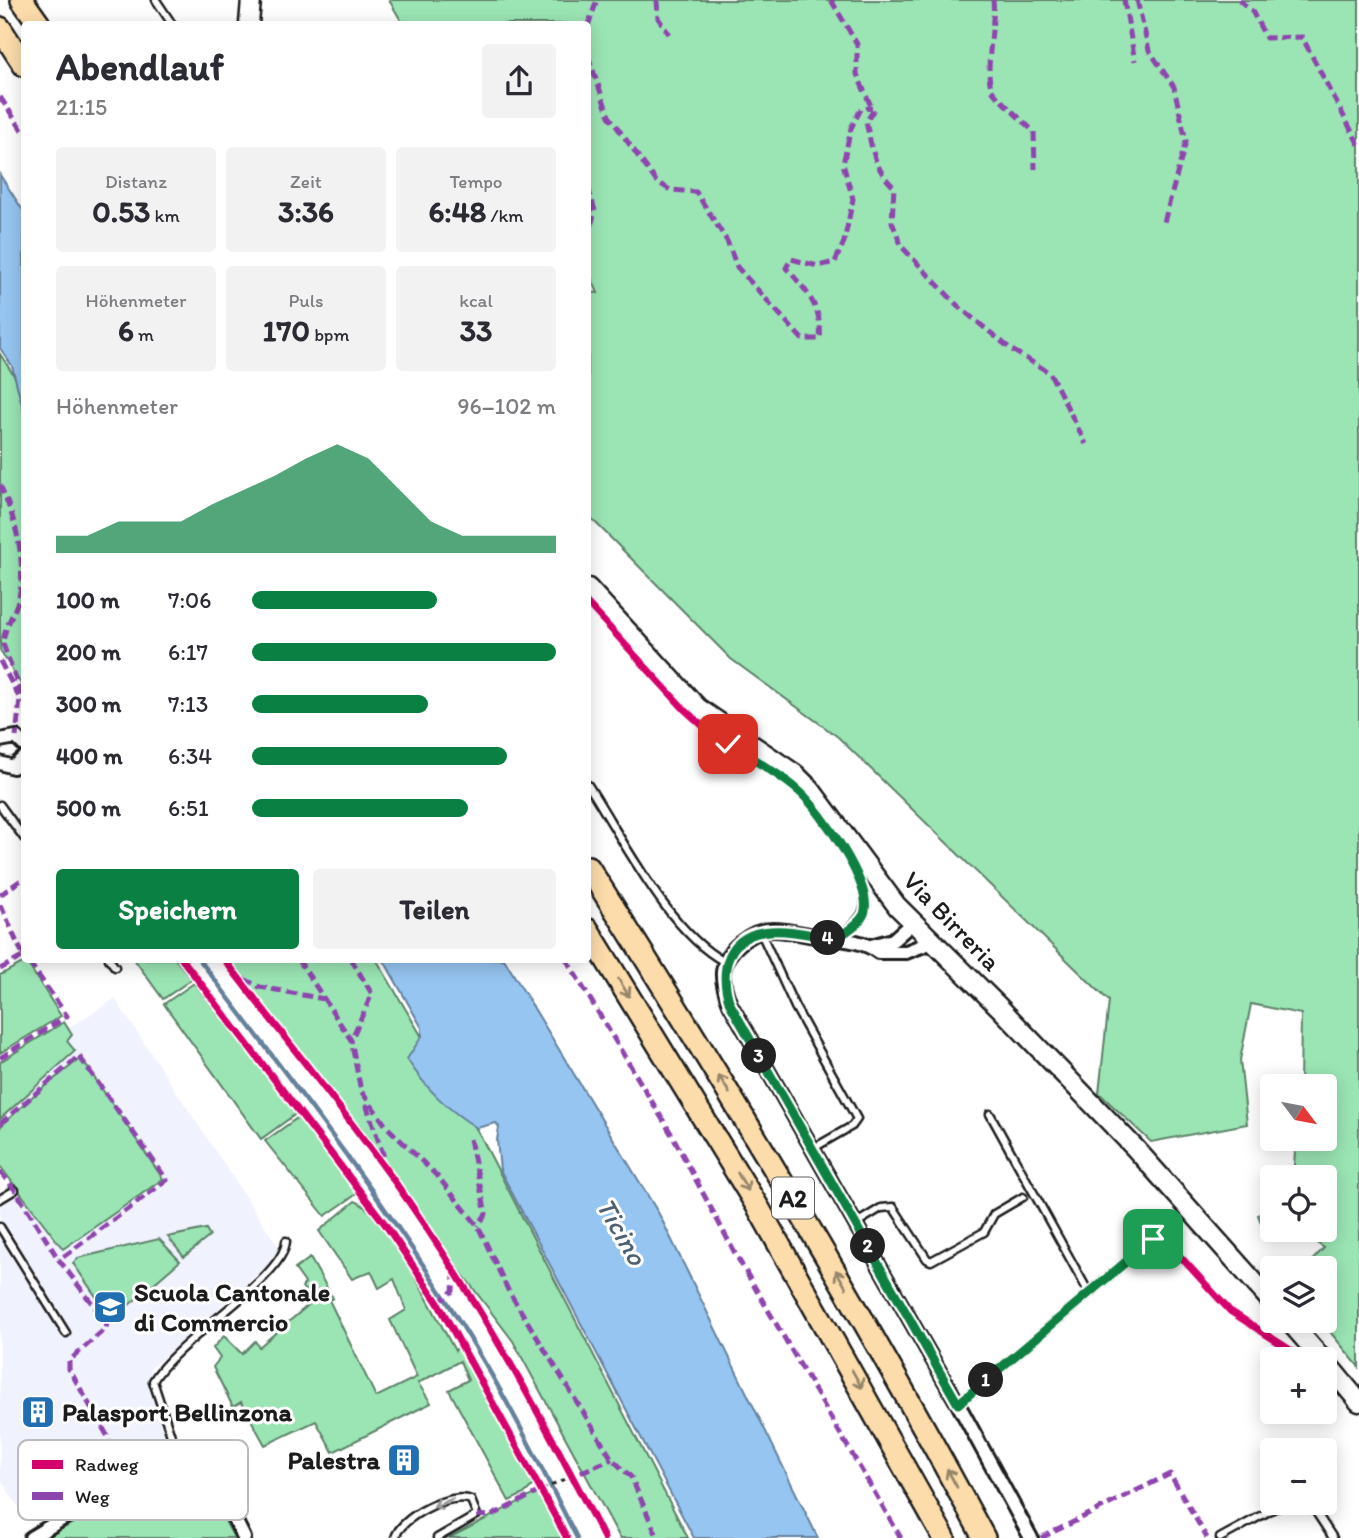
<!DOCTYPE html>
<html lang="de">
<meta charset="utf-8">
<style>
:root{--surface:#fff;--page:#f2f2f3;--text:#2b2b33;--muted:#7c7c81;--accent:#0b8043}
body{margin:0;font-family:Itim,sans-serif;background:var(--page);color:var(--text);height:100vh;display:flex;flex-direction:column;font-size:26px;white-space:nowrap}
*{box-sizing:border-box;margin:0}
p{font-size:23px;color:var(--muted)}
.icon{flex:none;width:38px;height:38px;fill:none;stroke:currentColor;stroke-width:2;stroke-linecap:round;stroke-linejoin:round}
.map{position:relative;flex:1;overflow:hidden}
.panel{position:absolute;left:21px;top:21px;width:570px;height:942px;display:flex;flex-direction:column;background:var(--surface);border-radius:7px;box-shadow:0 4px 18px #0003}
.panel>*{flex:none}
.needle{width:46px;rotate:122deg}
.tools{position:absolute;left:1260px;top:1074px;display:grid;gap:14px}
.tools a{display:grid;place-items:center;width:77px;height:77px;border-radius:7px;background:var(--surface);box-shadow:0 4px 18px #0003;font-size:35px}
.pin{position:absolute;display:grid;place-items:center;width:60px;height:60px;color:#fff;margin:-30px;border-radius:14px;box-shadow:0 4px 10px #0006}
.km{position:absolute;width:35px;height:35px;margin:-18px;border-radius:50%;background:#222;color:#fff;font-size:19px;line-height:35px;text-align:center}
.round{display:grid;place-items:center;flex:none;width:74px;height:74px;border-radius:7px;background:var(--page)}
.head{display:flex;align-items:center;justify-content:space-between;height:119px;padding:0 35px}
h1{font-size:38px;font-weight:700;line-height:52px}
.metrics{display:grid;grid-template-columns:repeat(3,1fr);gap:10px;height:119px;padding:7px 35px}
.metrics div{display:grid;align-content:center;border-radius:7px;background:var(--page);text-align:center}
.metrics b{font-size:30px;font-weight:700}
.metrics small{font-size:19px;font-weight:400}
.metrics p{font-size:19px}
.chart{height:196px;padding:14px 35px}
.chart p{display:flex;justify-content:space-between}
.chart svg{width:100%;height:126px;margin-top:7px;fill:var(--accent);opacity:.7}
.button{display:flex;gap:14px;margin-top:auto;padding:14px 35px}
.button a{flex:1;height:80px;border-radius:7px;background:var(--accent);color:#fff;font-size:28px;font-weight:700;line-height:80px;text-align:center}
.button a+a{background:var(--page);color:var(--text)}
ul{padding:0 35px;list-style:none;font-size:23px}
li{display:grid;grid-template-columns:112px 84px 1fr;align-items:center;height:52px}
li i{height:18px;border-radius:9px;background:var(--accent)}
.map>svg:first-child{display:block}
.built{fill:#f0f2fe}
.green{fill:#9be5b4;stroke:#5c8068;stroke-width:2}
.water{fill:#96c5f1;stroke:#65819c;stroke-width:2}
.lines{fill:none;stroke-linecap:round;stroke-linejoin:round}
.stream{stroke:#65819c;stroke-width:4.5}
.lane-casing{stroke:#1c1c1c;stroke-width:11}
.street-casing{stroke:#1c1c1c;stroke-width:18}
.secondary-casing{stroke:#1c1c1c;stroke-width:23}
.highway-casing{stroke:#1c1c1c;stroke-width:26}
.path{stroke:#1c1c1c;stroke-width:2.5;stroke-dasharray:5 5;stroke-linecap:butt}
.lane{stroke:#fff;stroke-width:6}
.street{stroke:#fff;stroke-width:12}
.secondary{stroke:#fff;stroke-width:18}
.highway{stroke:#fcdcab;stroke-width:21}
.quiet{stroke:#8e44ad;stroke-width:5;stroke-dasharray:10 5;stroke-linecap:butt}
.cycleway-casing{stroke:#fff;stroke-width:11}
.cycleway{stroke:#d6006c;stroke-width:7}
.oneway{stroke:#97866b}
.oneway2{stroke:#999}
.route-casing{stroke:#fff;stroke-width:14}
.route{stroke:#0b8043;stroke-width:9}
.labels{text-anchor:middle;dominant-baseline:central;stroke-width:6;stroke-linejoin:round;paint-order:stroke}
.shield{fill:#fff;stroke:#606060;stroke-width:2}
.shield-label{font-size:24px;font-weight:bold;fill:#1c1c1c}
.street-label{font-size:26px;fill:#1c1c1c;stroke:#fff}
.poi-label{font-size:26px;font-weight:bold;fill:#1c1c1c;stroke:#fff;text-anchor:start}
.water-label{font-size:28px;font-style:italic;fill:#4d6071;stroke:#fff}
.key{fill:#fff;stroke:#bbb;stroke-width:2}
.key-label{font-size:19px;fill:#1c1c1c}
</style>
<div class="map">
<svg width="1359" height="1538" viewBox="0 0 1359 1538">
<rect width="100%" height="100%" fill="#fff"/>
<filter id="ink" filterUnits="userSpaceOnUse"><feTurbulence type="fractalNoise" baseFrequency=".0143" numOctaves="2"/><feDisplacementMap in="SourceGraphic" scale="14" xChannelSelector="R" yChannelSelector="G"/><feConvolveMatrix kernelMatrix="1 2 1 2 8 2 1 2 1" color-interpolation-filters="sRGB"/></filter>
<g filter="url(#ink)">
<path class="built" d="M115 999 282 1252 150 1369 179 1449 23 1514 0 1478V1204L19 1192 0 1152V1070Z"/>
<path class="green" d="M389 0H1359V1367L1321 1321H1325V1269H1304L1324 1248 1309 1238 1268 1240 1258 1215 1272 1210V1230H1325V1178H1293L1296 1139H1325V1087H1300L1301 1014 1251 1004 1240 1060 1247 1124 1151 1142 1099 1093 1109 1001 838 737 731 659 588 515V292L598 293 588 270V24H403Z
M0 354 24 391V689L0 650Z
M134 959H175L192 979 163 999Z
M224 959H376L481 1137 688 1538H620L513 1341Z
M26 961 61 1016 0 1053V975Z
M194 983 297 1113 261 1139 164 1004Z
M64 1022 72 1035 67 1041 75 1051 0 1119V1062Z
M81 1058 163 1179 63 1249 0 1166V1127L35 1094Z
M300 1116 358 1193 325 1216 265 1141Z
M355 1201C385 1211 438 1320 455 1351L458 1346 534 1484 524 1494 509 1501 449 1390 468 1380 460 1361 418 1383 431 1403 333 1452 316 1421 265 1445 241 1402 233 1407 213 1367 220 1358 213 1348 224 1336 242 1354 255 1341 259 1347 313 1301 302 1287 305 1283 295 1269 310 1258 333 1298 329 1300 376 1397 417 1377 390 1320 406 1310 394 1279 379 1288 371 1271 352 1279 319 1231Z
M206 1229 210 1236 184 1257 168 1237Z
M159 1239 180 1261 121 1312 110 1317 73 1263 78 1258Z
M182 1462 208 1489 234 1538H46Z
M542 1490 566 1538H449Z"/>
<path class="water" d="M0 175 24 212V413L12 366 0 348Z
M383 959H504L659 1214 818 1538H694L500 1170 497 1140 499 1127 496 1123 477 1128C447 1109 426 1089 407 1059L422 1036V1028Z"/>
<g class="lines">
<path class="stream" d="M199 959C295 1086 395 1213 477 1350 513 1410 545 1475 577 1538"/>
<g class="lane-casing">
<path id="lane" d="M156 0 172 24
M588 785C623 839 669 933 725 962
M0 805 24 838
M761 933 795 1007 857 1119 852 1126 812 1149
M837 938C876 909 866 904 855 861
M109 959 115 967
M990 1114 1089 1293
M0 1199 15 1190
M855 1224 881 1208 893 1207 927 1259 931 1261 984 1232 994 1214 1023 1197
M0 1227 66 1333
M958 1404 1153 1239
M176 1451 153 1381C178 1338 284 1279 286 1241
M1310 1503 1333 1538
M395 1538C400 1517 452 1491 471 1500L477 1515 437 1538
M1220 1538 1284 1503"/>
</g>
<g class="street-casing">
<path id="street" d="M0 740 16 737 24 745
M0 763 13 767 24 758
M932 942 906 952H878C864 940 839 939 821 937 806 935 789 930 773 930 751 930 725 950 723 972 722 983 726 994 730 1004L958 1404 1031 1538
M871 946 893 940 912 923
M31 1538 174 1451 191 1447 202 1453 244 1538"/>
</g>
<g class="secondary-casing">
<path id="secondary" d="M249 24 251 0
M588 588 698 708 795 774 811 790 897 906 999 1007 1135 1148 1272 1302
M1289 1321 1323 1360
M1325 1361 1359 1402"/>
</g>
<g class="highway-casing">
<path id="highway" d="M22 0 39 24
M0 28 24 65
M588 867C727 1086 861 1308 984 1538
M588 930 759 1209 944 1538"/>
</g>
<path class="path" d="M542 1490 567 1478"/>
<use href="#lane" class="lane"/>
<use href="#street" class="street"/>
<use href="#secondary" class="secondary"/>
<use href="#highway" class="highway"/>
<path class="quiet" d="M657 0 658 18 669 34
M831 0 857 44V74L873 111 866 122C872 148 874 169 894 187L892 222 902 247 959 307 1012 350 1050 373 1086 444
M993 0C996 23 982 79 994 93 1006 106 1021 119 1034 132L1035 169
M1124 0 1135 61
M1137 0 1149 50 1174 87 1186 141 1164 222
M1239 0 1252 11 1266 38 1302 37 1359 145
M588 26 597 0
M588 56 609 116 656 181 670 190 696 192 727 241 737 267 802 339H820C823 309 806 289 786 268L791 259 818 266 835 262 844 242 853 199 843 164 851 128 861 109 872 108
M0 97 24 133
M588 187 595 211 588 237
M0 485C15 517 27 561 19 597 15 614 4 626 3 644L24 701
M0 661 20 699 16 737
M22 762 24 764
M0 895 24 878
M0 905C10 922 13 938 24 955
M298 959 351 1040 361 1091 387 1127 439 1178 478 1226 508 1290 612 1459 631 1477 658 1538
M351 959 372 994 351 1040
M566 959 672 1135 736 1255 901 1538
M0 969 24 956
M244 979 260 987 324 999
M0 1058 67 1016 27 959
M366 1104 384 1157
M0 1124 79 1056 167 1180 59 1260
M470 1139 486 1214 478 1226
M0 1172 15 1190 59 1260 107 1323 106 1328 69 1361V1369L131 1477
M438 1303 453 1291 454 1275
M1325 1366 1327 1364
M567 1478 612 1459
M477 1515 491 1516 542 1490
M1041 1538 1170 1474 1207 1538"/>
<g class="cycleway-casing">
<path id="cycleway" d="M588 604 685 710 705 728 801 792 812 804 859 876
M182 959 385 1224 438 1303 567 1538
M224 959C280 1032 338 1103 392 1178 473 1291 541 1414 604 1538
M1153 1239 1168 1243 1230 1311 1306 1360"/>
</g>
<use href="#cycleway" class="cycleway"/>
</g>
<defs><path id="oneway-shaft" d="M-6 0H5M1.5-3L5.5 0L1.5 3" fill="none" stroke-width="1.6" stroke-linecap="round" stroke-linejoin="round" transform="scale(1.75)"/></defs>
<g class="oneway">
<use href="#oneway-shaft" transform="translate(624 988) rotate(58)"/>
<use href="#oneway-shaft" transform="translate(724 1084) rotate(-121)"/>
<use href="#oneway-shaft" transform="translate(743 1182) rotate(59)"/>
<use href="#oneway-shaft" transform="translate(841 1279) rotate(-120)"/>
<use href="#oneway-shaft" transform="translate(857 1379) rotate(61)"/>
<use href="#oneway-shaft" transform="translate(952 1478) rotate(-118)"/>
</g>
<use class="oneway2" href="#oneway-shaft" transform="translate(443 1503) rotate(157)"/>
</g>
<g class="lines" filter="url(#ink)">
<g class="route-casing">
<path id="route" d="M728 744C752 759 779 773 800 792 820 810 875 887 864 914 859 925 845 932 836 939 815 936 791 929 770 931 728 934 718 969 730 1004L958 1404 1153 1239"/>
</g>
<use href="#route" class="route"/>
</g>
<defs>
<g id="school-square" transform="scale(1.75)"><rect x="-9" y="-9" width="18" height="18" rx="4" fill="#1f6fb2" stroke="#fff"/><path d="M0-5L7-2L0 1L-7-2ZM-4 1L0 2.5L4 1V4Q0 6-4 4Z" fill="#fff"/></g>
<g id="building-square" transform="scale(1.75)"><rect x="-9" y="-9" width="18" height="18" rx="4" fill="#1f6fb2" stroke="#fff"/><path d="M-4-6H4V6H1V3H-1V6H-4ZM-2.5-4.3h1.7v1.8h-1.7ZM.8-4.3h1.7v1.8H.8ZM-2.5-1h1.7V.8h-1.7ZM.8-1h1.7V.8H.8Z" fill="#fff"/></g>
</defs>
<g fill-rule="evenodd">
<use href="#school-square" x="110" y="1307"/>
<use href="#building-square" x="38" y="1412"/>
<use href="#building-square" x="404" y="1460"/>
</g>
<g class="labels">
<rect class="shield" x="772" y="1177.5" width="42" height="41" rx="5"/>
<g class="shield-label">
<text x="793" y="1198">A2</text>
</g>
<g class="street-label">
<text transform="translate(952 921) rotate(46)">Via Birreria</text>
</g>
<g class="poi-label">
<text x="134" y="1292">Scuola Cantonale<tspan x="134" dy="30">di Commercio</tspan></text>
<text x="62" y="1412">Palasport Bellinzona</text>
<text x="380" y="1460" text-anchor="end">Palestra</text>
</g>
<g class="water-label">
<text transform="translate(622 1231) rotate(60)">Ticino</text>
</g>
</g>
<rect x="18" y="1440" width="230" height="80" rx="10" class="key"/>
<rect x="32" y="1460" width="31" height="9" fill="#d6006c"/>
<rect x="32" y="1492" width="31" height="8" fill="#8e44ad"/>
<g class="key-label">
<text x="75" y="1471">Radweg</text>
<text x="75" y="1503">Weg</text>
</g>
</svg>
<div class="tools">
<a><svg class="needle" viewBox="-14 -14 28 28"><path d="M0-13l5 13h-10z" fill="#e53935"/><path d="M0 13l5-13h-10z" fill="#7c7c81"/></svg></a>
<a><svg class="icon" aria-label="locate" viewBox="0 0 24 24"><circle cx="12" cy="12" r="6"/><path d="M12 2v4M12 18v4M2 12h4M18 12h4"/></svg></a>
<a><svg class="icon" aria-label="layers" viewBox="0 0 24 24"><path d="M12 4l9 5-9 5-9-5zM3 14l9 5 9-5"/></svg></a>
<a>+</a>
<a>−</a>
</div>
<div class="pin" style="left:1153px;top:1239px;background:#1e9e55"><svg class="icon" aria-label="arrive" viewBox="0 0 24 24"><path d="M6 21V4h12l-3 4 3 4H6"/></svg></div>
<div class="pin" style="left:728px;top:744px;background:#d93025"><svg class="icon" aria-label="check" viewBox="0 0 24 24"><path d="M5 12l5 5 9-10"/></svg></div>
<b class="km" style="left:986px;top:1380px">1</b>
<b class="km" style="left:868px;top:1246px">2</b>
<b class="km" style="left:759px;top:1056px">3</b>
<b class="km" style="left:828px;top:938px">4</b>
<section class="panel">
<div class="head"><div><h1>Abendlauf</h1><p>21:15</p></div><a class="round"><svg class="icon" aria-label="share" viewBox="0 0 24 24"><path d="M12 15V3M7 8l5-5 5 5M5 13v7h14v-7"/></svg></a></div>
<div class="metrics">
<div><p>Distanz</p><b>0.53<small> km</small></b></div>
<div><p>Zeit</p><b>3:36</b></div>
<div><p>Tempo</p><b>6:48<small> /km</small></b></div>
</div>
<div class="metrics">
<div><p>Höhenmeter</p><b>6<small> m</small></b></div>
<div><p>Puls</p><b>170<small> bpm</small></b></div>
<div><p>kcal</p><b>33</b></div>
</div>
<div class="chart"><p><span>Höhenmeter</span>96–102 m</p>
<svg viewBox="0 0 160 44" preserveAspectRatio="none"><path d="M0 44V38L10 38L20 33L30 33L40 33L50 27L60 22L70 17L80 11L90 6L100 11L110 22L120 33L130 38L140 38L150 38L160 38V44z"/></svg>
</div>
<ul>
<li><b>100 m</b>7:06<i style="width:61%"></i></li>
<li><b>200 m</b>6:17<i style="width:100%"></i></li>
<li><b>300 m</b>7:13<i style="width:58%"></i></li>
<li><b>400 m</b>6:34<i style="width:84%"></i></li>
<li><b>500 m</b>6:51<i style="width:71%"></i></li>
</ul>
<div class="button"><a>Speichern</a><a>Teilen</a></div>
</section>
</div>
